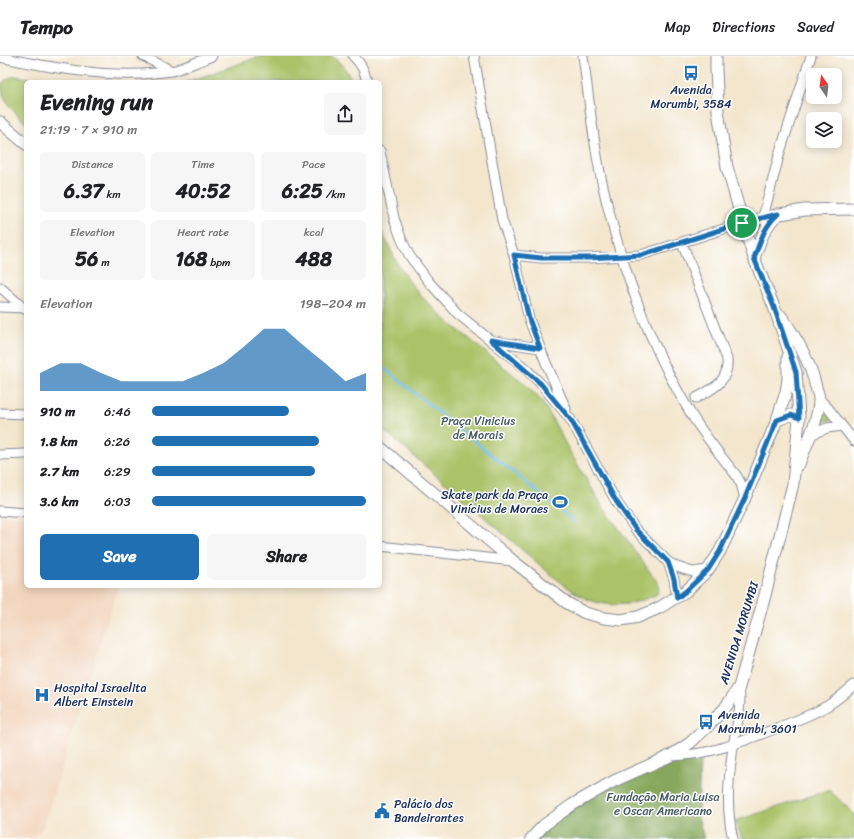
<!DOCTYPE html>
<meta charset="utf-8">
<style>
:root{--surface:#fff;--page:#f6f6f6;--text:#202124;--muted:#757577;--line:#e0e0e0;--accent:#1f6fb2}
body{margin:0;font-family:Sriracha,sans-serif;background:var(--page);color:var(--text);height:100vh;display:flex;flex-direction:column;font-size:15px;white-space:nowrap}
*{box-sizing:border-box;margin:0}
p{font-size:13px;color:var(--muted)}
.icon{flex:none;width:22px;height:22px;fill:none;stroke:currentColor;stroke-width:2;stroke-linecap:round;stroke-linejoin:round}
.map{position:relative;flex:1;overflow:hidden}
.panel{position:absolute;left:24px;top:24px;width:358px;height:508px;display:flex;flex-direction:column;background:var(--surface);border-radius:6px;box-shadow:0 2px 10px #0003}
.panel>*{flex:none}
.needle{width:26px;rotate:346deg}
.fabs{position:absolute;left:806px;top:12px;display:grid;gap:8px}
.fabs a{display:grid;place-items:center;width:36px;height:36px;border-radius:6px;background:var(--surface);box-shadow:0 2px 10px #0003;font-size:20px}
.pin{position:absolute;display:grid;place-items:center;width:34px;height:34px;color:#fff;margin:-17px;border:2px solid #fff;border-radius:50%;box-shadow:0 1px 4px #0007}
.round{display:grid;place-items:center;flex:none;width:42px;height:42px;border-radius:6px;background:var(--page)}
.summary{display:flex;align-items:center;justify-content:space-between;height:68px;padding:0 16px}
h1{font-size:22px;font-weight:800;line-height:30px}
.metrics{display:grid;grid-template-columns:repeat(3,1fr);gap:6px;height:68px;padding:4px 16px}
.metrics div{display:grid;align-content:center;border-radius:6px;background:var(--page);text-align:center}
.metrics b{font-size:20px;font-weight:800}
.metrics small{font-size:11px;font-weight:400}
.metrics p{font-size:11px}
.chart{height:112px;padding:8px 16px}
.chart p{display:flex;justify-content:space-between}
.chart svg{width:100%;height:72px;margin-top:4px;fill:var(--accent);opacity:.7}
.action{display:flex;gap:8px;margin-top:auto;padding:8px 16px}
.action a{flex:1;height:46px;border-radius:6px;background:var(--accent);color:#fff;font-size:16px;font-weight:800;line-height:46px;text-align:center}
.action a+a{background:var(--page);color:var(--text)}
ul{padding:0 16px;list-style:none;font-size:13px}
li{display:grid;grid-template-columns:64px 48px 1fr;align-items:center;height:30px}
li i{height:10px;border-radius:5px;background:var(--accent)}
header{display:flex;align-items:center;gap:24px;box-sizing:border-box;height:56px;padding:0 20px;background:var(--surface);border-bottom:1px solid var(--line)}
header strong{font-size:19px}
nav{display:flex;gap:22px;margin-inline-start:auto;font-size:14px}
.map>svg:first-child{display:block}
.built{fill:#f2d5bd}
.green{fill:#aac267;stroke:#627862}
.forest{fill:#87a85c;stroke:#516c5d}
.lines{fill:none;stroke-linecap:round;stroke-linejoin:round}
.stream{stroke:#6fbde9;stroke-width:2.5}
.minor-casing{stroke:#878a96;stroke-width:11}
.major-casing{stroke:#878a96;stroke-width:13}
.minor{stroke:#fff;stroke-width:9}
.major{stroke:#fff;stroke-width:11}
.route-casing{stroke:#fff;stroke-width:8}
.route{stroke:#1f6fb2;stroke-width:5}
.labels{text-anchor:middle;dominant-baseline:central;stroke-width:3;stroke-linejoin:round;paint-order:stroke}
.poi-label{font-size:12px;fill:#1b2f5e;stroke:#fff;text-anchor:start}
.park-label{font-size:12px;fill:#465b61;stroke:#fff}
.street-label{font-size:12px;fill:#1b2f5e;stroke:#fff}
</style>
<header>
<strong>Tempo</strong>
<nav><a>Map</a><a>Directions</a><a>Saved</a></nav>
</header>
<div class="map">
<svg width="854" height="783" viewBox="0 0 854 783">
<rect width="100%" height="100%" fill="#fff"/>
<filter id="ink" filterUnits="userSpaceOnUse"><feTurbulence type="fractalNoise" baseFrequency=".025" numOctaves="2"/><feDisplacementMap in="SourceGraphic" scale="8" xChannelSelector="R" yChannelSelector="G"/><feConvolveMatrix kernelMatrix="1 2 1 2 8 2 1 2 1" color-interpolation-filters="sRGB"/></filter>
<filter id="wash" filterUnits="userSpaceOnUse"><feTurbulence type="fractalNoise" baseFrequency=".012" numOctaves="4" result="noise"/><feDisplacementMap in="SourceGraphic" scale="16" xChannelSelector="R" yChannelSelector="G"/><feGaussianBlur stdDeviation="0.9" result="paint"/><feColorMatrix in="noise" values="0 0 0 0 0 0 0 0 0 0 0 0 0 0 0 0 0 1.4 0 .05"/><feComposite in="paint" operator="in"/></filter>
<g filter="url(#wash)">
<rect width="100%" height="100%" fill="#f3e6cd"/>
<path class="built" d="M0 458 26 461V530H118L43 771 33 783H0Z"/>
<path class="green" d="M261 0H332L344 11 353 26H187Z
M15 20 56 26H26V67C16 58 0 44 2 28 5 23 10 21 15 20Z
M380 172 397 207 409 225 420 239 446 264 525 328 540 343 549 357 569 394 601 448 658 527 659 534 657 538C633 551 603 553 579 539 569 533 559 525 549 517L380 371Z
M823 351 831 364 820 366Z
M829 734 854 758V783H742L735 765Z"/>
<path class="forest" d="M700 704 698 760 704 783H536L560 759 603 735 642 718 677 708Z"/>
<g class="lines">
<path class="stream" d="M380 309 575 466"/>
</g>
</g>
<g filter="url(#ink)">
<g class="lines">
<g class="minor-casing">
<path id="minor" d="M143 0 172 15
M353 0C361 7 365 15 367 26
M474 0 502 164 514 199 529 263 544 302 566 353
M583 0C589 41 593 86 602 126 620 207 648 287 691 358 704 379 720 399 736 419L741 428 745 442
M0 1C47 11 106 22 154 17 160 16 166 16 172 15 186 11 199 5 212 0
M380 95 394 162 401 182 409 199 429 226 458 258 525 312 541 328 571 364 616 445 636 474 668 506 677 511 686 514 693 516 708 514
M763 161 780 96 811 0
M682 187 727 303C729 326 714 332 696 342
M514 199 541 202H589L641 199 743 167
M0 231 26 254
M0 251 26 252
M493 285 540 292
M819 343 828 352 854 385
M0 357 26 358
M810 379 827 372 842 370
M0 399 26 398
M0 455 26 457
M380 490 513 505
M668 506 674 523 677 542
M670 700C709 700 747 684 782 670 798 664 813 658 827 650 837 644 846 636 854 629
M733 783C725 750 729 718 734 685 737 668 742 649 739 631"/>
</g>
<g class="major-casing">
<path id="major" d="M0 66 26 88
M743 167 780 158 805 154 854 153
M754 202C761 184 763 172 778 158
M781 260C796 281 810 305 816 331 817 335 819 339 819 343 819 364 806 389 799 408
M777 364 791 359 799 362
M380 391 513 505 567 547 585 557 604 562 621 564 638 561 659 552 686 535 708 514 720 495 745 442 777 364 786 336 788 323V301
M531 783 544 769 572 749 614 725 670 700 690 687 707 671 725 652 739 631 764 543 793 428 799 362 796 316 774 251 754 202 743 167 727 111 718 55 716 13V0"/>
</g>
<use href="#minor" class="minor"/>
<use href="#major" class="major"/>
</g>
</g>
<g class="lines" filter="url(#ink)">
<g class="route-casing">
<path id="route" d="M778 158C763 172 761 184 754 202L774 251 796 316 799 362 791 359 777 364 745 442 720 495 708 514 686 535 677 542 674 523 668 506 636 474 616 445 571 364 541 328 491 284 540 292 529 263 514 199 541 202H589L642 199 742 167Z"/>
</g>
<use href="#route" class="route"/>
</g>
<defs>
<g id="bus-bare" transform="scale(1.2)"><path d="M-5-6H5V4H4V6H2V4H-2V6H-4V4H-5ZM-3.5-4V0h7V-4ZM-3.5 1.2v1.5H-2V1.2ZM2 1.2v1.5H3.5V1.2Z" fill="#1f6fb2" stroke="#fff" stroke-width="2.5" paint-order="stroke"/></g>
<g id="stadium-bare" transform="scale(1.2)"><path d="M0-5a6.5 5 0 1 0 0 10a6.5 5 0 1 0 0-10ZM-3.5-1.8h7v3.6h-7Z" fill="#1f6fb2" stroke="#fff" stroke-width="2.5" paint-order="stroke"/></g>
<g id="hospital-bare" transform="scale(1.2)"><path d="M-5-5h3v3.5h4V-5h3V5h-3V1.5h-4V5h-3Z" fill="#1f6fb2" stroke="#fff" stroke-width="2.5" paint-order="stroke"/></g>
<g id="civic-bare" transform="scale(1.2)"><path d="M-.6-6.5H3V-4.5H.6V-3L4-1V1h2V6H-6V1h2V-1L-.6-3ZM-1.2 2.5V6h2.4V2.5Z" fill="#1f6fb2" stroke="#fff" stroke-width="2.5" paint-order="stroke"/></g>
</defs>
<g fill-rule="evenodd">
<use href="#bus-bare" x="691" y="17"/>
<use href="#stadium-bare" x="560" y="446"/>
<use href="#hospital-bare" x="42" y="639"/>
<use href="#bus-bare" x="706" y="666"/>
<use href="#civic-bare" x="382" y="755"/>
</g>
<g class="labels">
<g class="poi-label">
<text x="691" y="34" text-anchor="middle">Avenida<tspan x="691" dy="14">Morumbi, 3584</tspan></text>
<text x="548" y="439" text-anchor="end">Skate park da Praça<tspan x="548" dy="14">Vinícius de Moraes</tspan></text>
<text x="54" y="632">Hospital Israelita<tspan x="54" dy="14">Albert Einstein</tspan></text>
<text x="718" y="659">Avenida<tspan x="718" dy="14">Morumbi, 3601</tspan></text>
<text x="394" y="748">Palácio dos<tspan x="394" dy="14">Bandeirantes</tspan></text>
</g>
<g class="park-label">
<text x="478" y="365">Praça Vinicius<tspan x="478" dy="14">de Morais</tspan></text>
<text x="663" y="741">Fundação Maria Luisa<tspan x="663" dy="14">e Oscar Americano</tspan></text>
</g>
<g class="street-label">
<text transform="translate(739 577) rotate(-73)">AVENIDA MORUMBI</text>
</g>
</g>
</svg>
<div class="fabs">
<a><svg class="needle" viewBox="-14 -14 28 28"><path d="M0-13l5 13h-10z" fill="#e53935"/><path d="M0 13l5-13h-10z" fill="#757577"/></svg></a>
<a><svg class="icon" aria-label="layers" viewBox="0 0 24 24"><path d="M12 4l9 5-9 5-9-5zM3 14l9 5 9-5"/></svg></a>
</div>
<div class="pin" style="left:742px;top:167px;background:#1e9e55"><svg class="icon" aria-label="arrive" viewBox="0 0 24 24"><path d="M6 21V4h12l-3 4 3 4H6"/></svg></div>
<section class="panel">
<div class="summary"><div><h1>Evening run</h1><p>21:19 · 7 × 910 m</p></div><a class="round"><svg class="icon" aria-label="share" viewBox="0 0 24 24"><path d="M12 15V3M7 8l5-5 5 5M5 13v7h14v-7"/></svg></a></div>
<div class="metrics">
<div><p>Distance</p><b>6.37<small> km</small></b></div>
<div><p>Time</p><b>40:52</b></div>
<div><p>Pace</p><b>6:25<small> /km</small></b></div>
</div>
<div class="metrics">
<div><p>Elevation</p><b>56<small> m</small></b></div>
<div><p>Heart rate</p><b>168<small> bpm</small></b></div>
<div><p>kcal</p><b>488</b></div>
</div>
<div class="chart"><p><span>Elevation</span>198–204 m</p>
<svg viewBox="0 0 160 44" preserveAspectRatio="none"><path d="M0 44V33L10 27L20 27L30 33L40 38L50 38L60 38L70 38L80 33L90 27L100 17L110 6L120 6L130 17L140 27L150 38L160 33V44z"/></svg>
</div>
<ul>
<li><b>910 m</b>6:46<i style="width:64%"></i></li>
<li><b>1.8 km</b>6:26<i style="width:78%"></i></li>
<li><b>2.7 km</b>6:29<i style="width:76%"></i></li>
<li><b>3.6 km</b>6:03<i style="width:100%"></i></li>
</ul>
<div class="action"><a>Save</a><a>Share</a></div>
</section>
</div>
